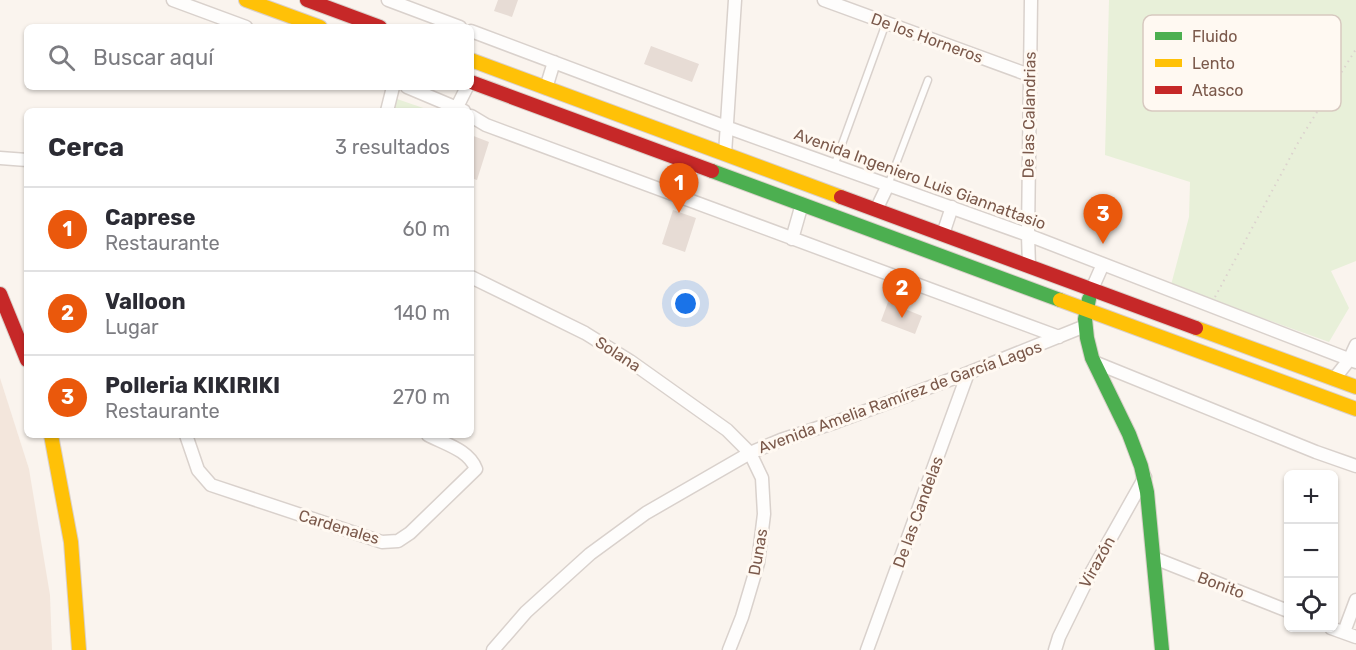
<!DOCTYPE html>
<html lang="es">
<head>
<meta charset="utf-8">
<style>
	body { margin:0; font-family:Rubik,sans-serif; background:#f7f7f7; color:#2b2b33 }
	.controls { position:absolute; right:18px; bottom:18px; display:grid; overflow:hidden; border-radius:9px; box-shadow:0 2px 4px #0004 }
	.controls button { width:54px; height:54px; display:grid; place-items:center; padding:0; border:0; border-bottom:2px solid #e1e1e2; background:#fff; color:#2b2b33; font:30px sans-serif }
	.you { position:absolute; left:686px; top:304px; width:21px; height:21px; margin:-15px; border:4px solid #fff; border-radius:50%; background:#1a73e8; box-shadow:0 0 0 9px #1a73e833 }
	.badge { display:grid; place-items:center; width:39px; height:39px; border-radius:50%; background:#ea580c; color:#fff; font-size:20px; font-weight:700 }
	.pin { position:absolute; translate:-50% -50px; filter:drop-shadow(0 2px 3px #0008) }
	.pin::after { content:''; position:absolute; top:32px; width:21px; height:18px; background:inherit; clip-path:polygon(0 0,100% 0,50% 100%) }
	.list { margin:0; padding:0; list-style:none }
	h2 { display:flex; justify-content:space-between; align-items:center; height:78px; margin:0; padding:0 24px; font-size:26px }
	h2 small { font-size:20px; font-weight:400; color:#7c7c81 }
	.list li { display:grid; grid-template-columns:39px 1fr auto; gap:18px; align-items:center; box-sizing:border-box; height:84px; padding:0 24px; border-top:2px solid #e1e1e2 }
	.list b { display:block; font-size:22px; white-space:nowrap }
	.list p { margin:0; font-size:20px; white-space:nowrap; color:#7c7c81 }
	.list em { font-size:20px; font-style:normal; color:#7c7c81 }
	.icon { flex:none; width:33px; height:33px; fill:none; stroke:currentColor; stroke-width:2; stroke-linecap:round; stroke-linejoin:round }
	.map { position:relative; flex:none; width:1356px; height:650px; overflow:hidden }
	.search { position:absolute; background:#fff; box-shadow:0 2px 4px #0004; left:24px; top:24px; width:450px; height:66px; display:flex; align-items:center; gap:15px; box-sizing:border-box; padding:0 21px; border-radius:9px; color:#7c7c81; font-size:22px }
	.panel { position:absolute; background:#fff; box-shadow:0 2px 4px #0004; left:24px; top:108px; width:450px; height:330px; border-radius:9px }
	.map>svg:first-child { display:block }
	.residential { fill:#f3e6dc }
	.green { fill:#e8f0d9 }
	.building { fill:#e7dcd5 }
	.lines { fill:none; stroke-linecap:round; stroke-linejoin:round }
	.lane-casing { stroke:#d9d1cc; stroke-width:9 }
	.street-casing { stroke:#d9d1cc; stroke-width:15 }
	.fast-casing { stroke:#dad0ca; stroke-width:16 }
	.slow-casing { stroke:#dad0ca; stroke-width:16 }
	.jam-casing { stroke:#dad0ca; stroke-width:16 }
	.path { stroke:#dcd2ce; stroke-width:2; stroke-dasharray:1.5 4.5; stroke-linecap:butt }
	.lane { stroke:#fefdfc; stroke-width:6 }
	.street { stroke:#fefdfc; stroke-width:12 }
	.fast { stroke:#4caf50; stroke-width:14 }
	.slow { stroke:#ffc107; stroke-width:14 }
	.jam { stroke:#c62828; stroke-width:14 }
	.labels { text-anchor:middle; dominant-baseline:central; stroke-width:6; stroke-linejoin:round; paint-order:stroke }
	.street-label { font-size:16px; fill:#7b594b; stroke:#fff9f2 }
	.key { fill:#fff9f2; stroke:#d7c9c0; stroke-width:1.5 }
	.key-label { font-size:16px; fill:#7b594b }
</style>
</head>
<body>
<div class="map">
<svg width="1356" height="650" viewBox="0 0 1356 650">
	<rect width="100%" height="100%" fill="#faf4ee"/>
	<path class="residential" d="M0 378 29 469 50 595 52 650H0Z"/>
	<path class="green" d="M1109 0H1356V261L1331 271 1349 308 1329 342 1171 285 1189 217 1190 182 1105 155Z
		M397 99 432 111H394Z"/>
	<path class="building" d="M498 0H518L512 17 494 11Z
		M651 46 699 64 692 82 644 64Z
		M471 135 489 142 477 180 471 178Z
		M673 210 696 218 685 252 662 244Z
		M888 302 922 316 915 334 881 321Z"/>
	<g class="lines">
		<g class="lane-casing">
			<path id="lane" d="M834 166 886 23
				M888 185 928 80"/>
		</g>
		<g class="street-casing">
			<path id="street" d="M173 0 246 27
				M388 0 460 27
				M824 0 1029 75
				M471 31 729 128 1028 235 1356 362
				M407 87 464 111
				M546 88 554 62
				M387 111 393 87
				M455 111 467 87
				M471 116 486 125 1059 337
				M725 154 735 0
				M0 158 27 160
				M682 198 694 164
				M876 210 888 185
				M943 234 952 207
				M792 239 802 204
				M1029 266 1028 235 1031 0
				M471 277 585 333 630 361 727 430 750 453 762 478 764 514 758 563 742 617 729 650
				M1092 289 1103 264
				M1094 362 1316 452 1356 466
				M1334 379 1349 360 1356 345
				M186 435 198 470 211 485 382 542 398 541 410 533 476 469C469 450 445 444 428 435
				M1154 558 1288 611
				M1331 628 1356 637
				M1344 632 1356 600
				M493 650 526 612 590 554 646 513 750 453 781 440 836 422 968 373 1085 326
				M867 650 968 373
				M1055 650 1059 637 1086 582 1145 477"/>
		</g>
		<g class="fast-casing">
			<path id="fast" d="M712 171 1060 300
				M1089 299 1085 319 1087 338 1092 358 1129 434 1141 466 1147 492 1162 650"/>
		</g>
		<g class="slow-casing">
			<path id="slow" d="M246 0 320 27
				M471 60 841 197
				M1060 300 1356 409
				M1196 328 1356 387
				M51 435 71 542 79 650"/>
		</g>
		<g class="jam-casing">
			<path id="jam" d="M307 0 380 27
				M471 82 712 171
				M841 197 1196 328
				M0 294 27 360"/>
		</g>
		<path class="path" d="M1215 297 1299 141 1356 49"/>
		<use href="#lane" class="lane"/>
		<use href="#street" class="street"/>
		<use href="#fast" class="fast"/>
		<use href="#slow" class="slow"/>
		<use href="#jam" class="jam"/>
	</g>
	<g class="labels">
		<g class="street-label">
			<text transform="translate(927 38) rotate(20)">De los Horneros</text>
			<text transform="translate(1029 115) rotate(-89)">De las Calandrias</text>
			<text transform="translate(920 179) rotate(20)">Avenida Ingeniero Luis Giannattasio</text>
			<text transform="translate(618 354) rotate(33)">Solana</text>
			<text transform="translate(900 397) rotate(-20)">Avenida Amelia Ramírez de García Lagos</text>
			<text transform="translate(918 512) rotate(-70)">De las Candelas</text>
			<text transform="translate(339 527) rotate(17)">Cardenales</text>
			<text transform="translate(758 552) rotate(-80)">Dunas</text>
			<text transform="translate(1097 562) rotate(-61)">Virazón</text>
			<text transform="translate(1221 585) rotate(21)">Bonito</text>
		</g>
	</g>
	<rect x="1143" y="15" width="198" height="96" rx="9" class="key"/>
	<rect x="1155" y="32" width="27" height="8" fill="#4caf50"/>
	<rect x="1155" y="59" width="27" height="8" fill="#ffc107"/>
	<rect x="1155" y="86" width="27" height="8" fill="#c62828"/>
	<g class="key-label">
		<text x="1192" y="42">Fluido</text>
		<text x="1192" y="69">Lento</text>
		<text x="1192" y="96">Atasco</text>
	</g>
</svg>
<div class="controls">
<button>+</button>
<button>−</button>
<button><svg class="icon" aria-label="locate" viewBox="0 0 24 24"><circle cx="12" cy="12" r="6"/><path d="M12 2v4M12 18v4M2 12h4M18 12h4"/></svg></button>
</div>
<div class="you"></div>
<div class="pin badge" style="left:679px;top:213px">1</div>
<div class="pin badge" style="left:902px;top:318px">2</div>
<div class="pin badge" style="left:1103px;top:244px">3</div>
<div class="search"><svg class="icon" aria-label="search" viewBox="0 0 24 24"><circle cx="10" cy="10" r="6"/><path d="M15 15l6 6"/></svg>Buscar aquí</div>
<section class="panel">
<h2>Cerca<small>3 resultados</small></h2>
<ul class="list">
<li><span class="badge">1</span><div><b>Caprese</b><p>Restaurante</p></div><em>60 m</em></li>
<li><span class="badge">2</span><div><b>Valloon</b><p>Lugar</p></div><em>140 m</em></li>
<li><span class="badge">3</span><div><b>Polleria KIKIRIKI</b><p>Restaurante</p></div><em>270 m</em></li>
</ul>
</section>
</div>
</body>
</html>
